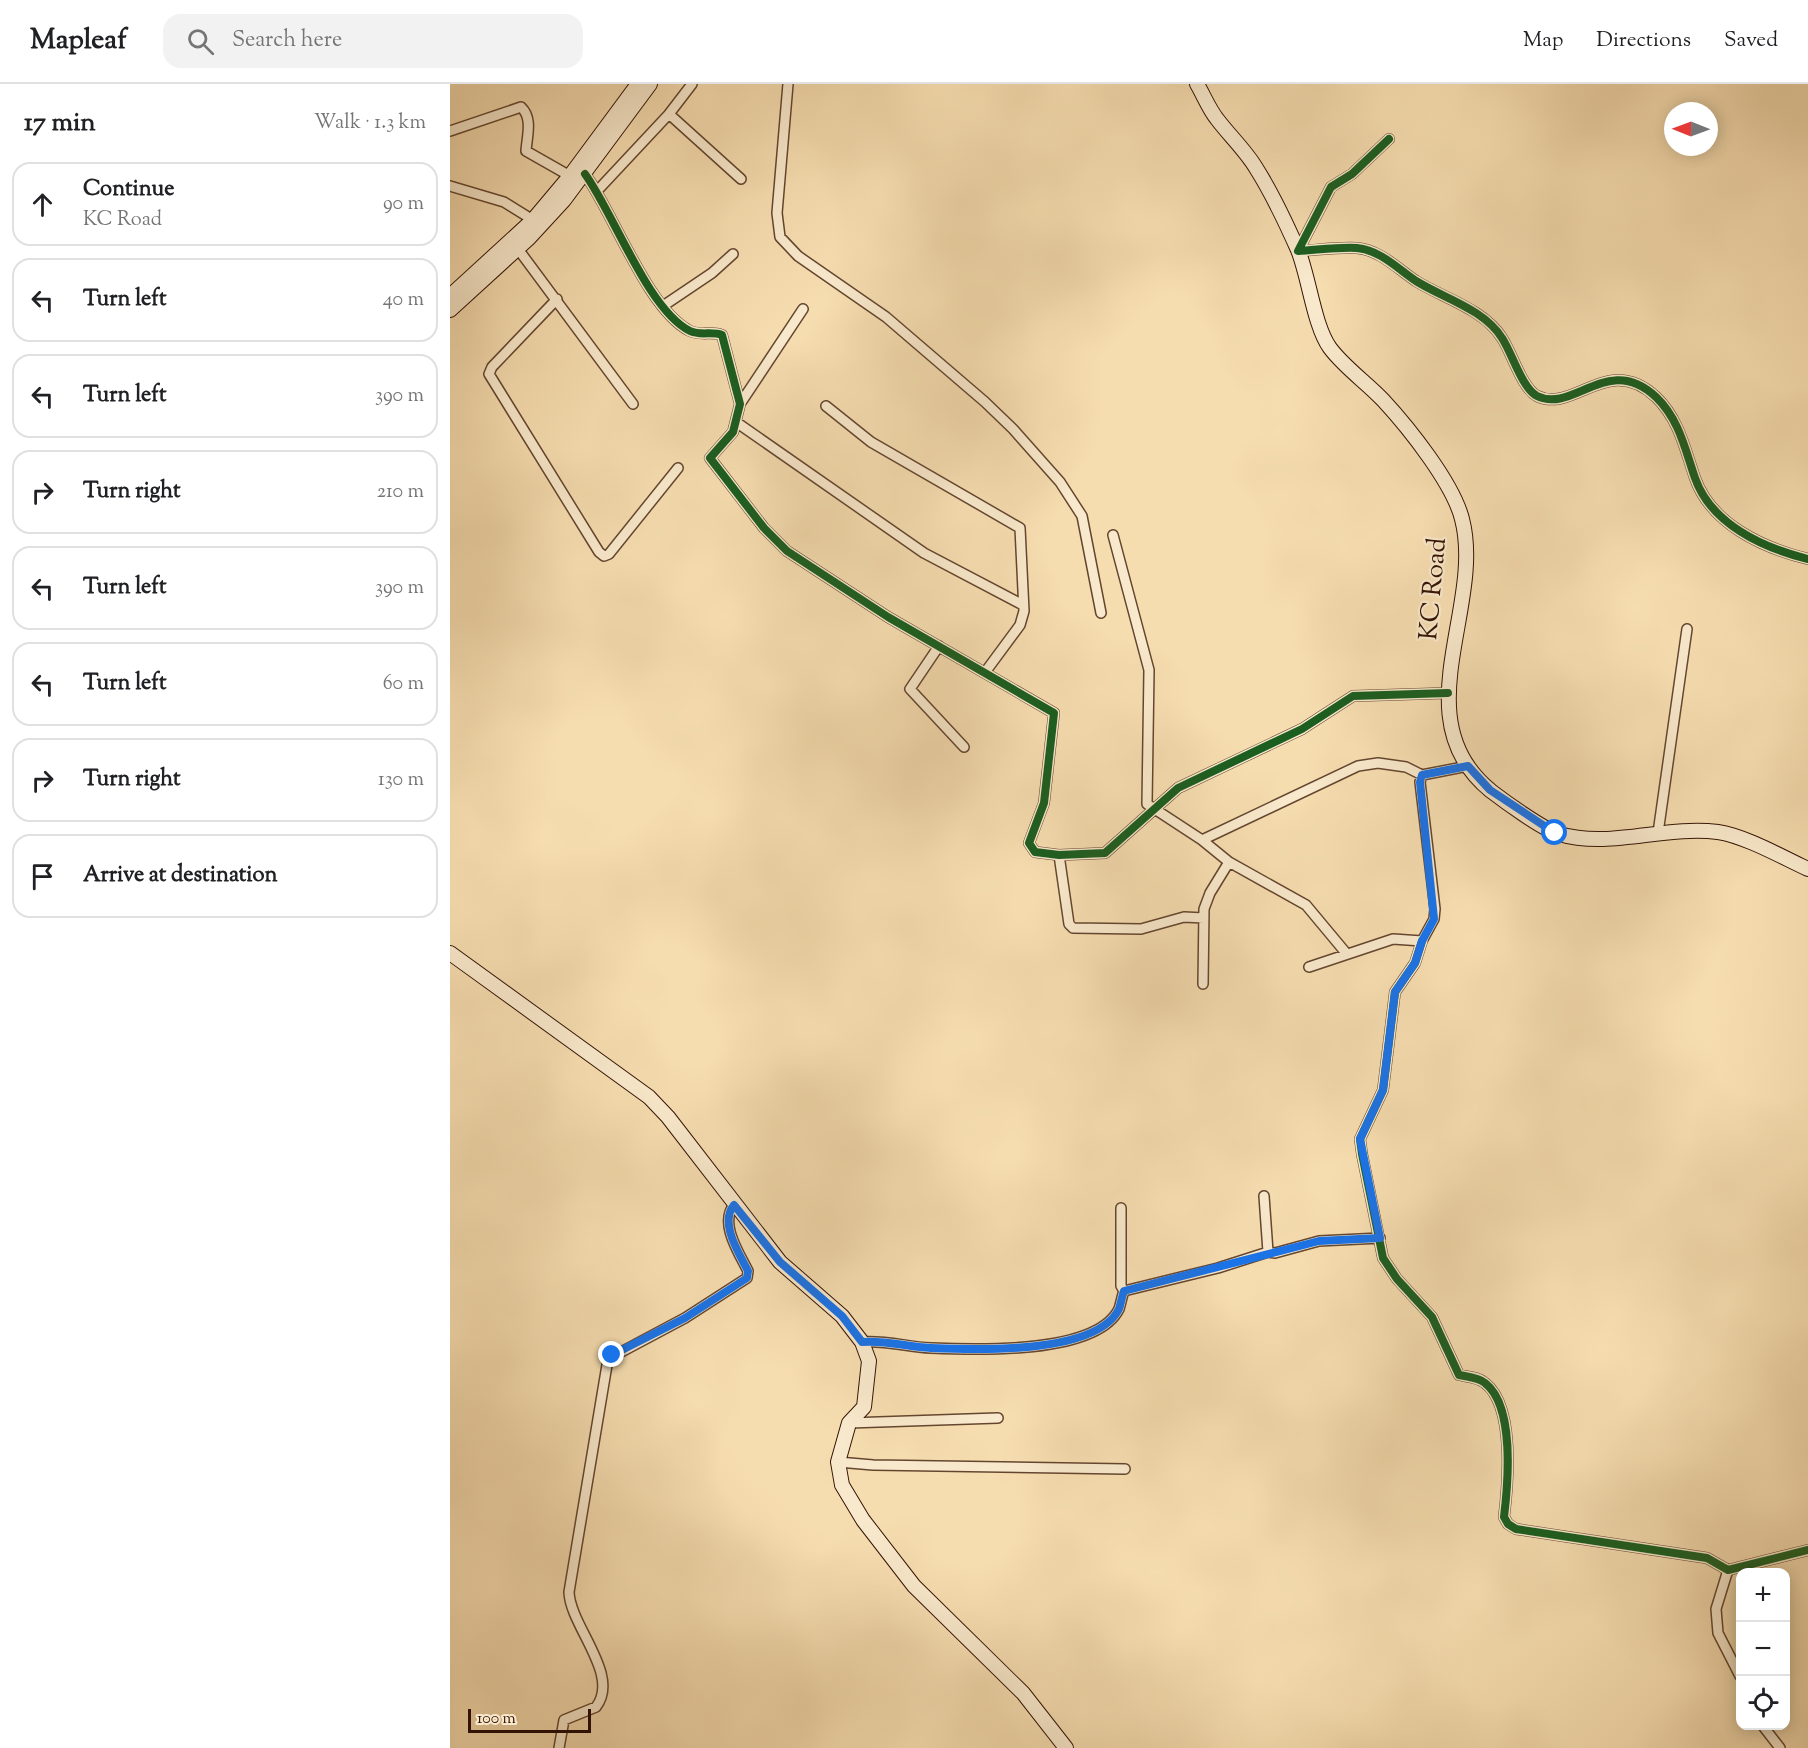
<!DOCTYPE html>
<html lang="en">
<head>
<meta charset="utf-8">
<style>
	body { margin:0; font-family:"Sorts Mill Goudy",serif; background:#f2f2f2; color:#202124 }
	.controls { position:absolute; right:18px; bottom:18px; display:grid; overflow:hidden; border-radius:12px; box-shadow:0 3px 15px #0003 }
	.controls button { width:54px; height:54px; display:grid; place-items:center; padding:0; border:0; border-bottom:2px solid #e0e0e0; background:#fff; color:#202124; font:30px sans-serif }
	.compass { position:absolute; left:1214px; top:18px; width:54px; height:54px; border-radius:50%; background:#fff; box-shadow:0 3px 15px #0003; rotate:271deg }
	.scale { position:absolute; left:18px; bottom:15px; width:123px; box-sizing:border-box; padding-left:6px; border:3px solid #331304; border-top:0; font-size:16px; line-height:21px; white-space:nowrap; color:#331304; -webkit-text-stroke:4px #f9e9cc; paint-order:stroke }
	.stop { position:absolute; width:18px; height:18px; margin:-14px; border:4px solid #1a73e8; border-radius:50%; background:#fff }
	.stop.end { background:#1a73e8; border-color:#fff; box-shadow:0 2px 6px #0008 }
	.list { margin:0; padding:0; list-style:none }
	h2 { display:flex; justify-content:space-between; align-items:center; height:78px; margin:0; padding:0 24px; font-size:26px }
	h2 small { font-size:20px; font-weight:400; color:#757577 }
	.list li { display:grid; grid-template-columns:39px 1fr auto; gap:18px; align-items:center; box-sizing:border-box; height:84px; margin:0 12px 12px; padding:0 12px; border:2px solid #e0e0e0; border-radius:18px }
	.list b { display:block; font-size:22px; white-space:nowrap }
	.list p { margin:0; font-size:20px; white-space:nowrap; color:#757577 }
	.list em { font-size:20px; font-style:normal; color:#757577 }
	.icon { flex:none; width:33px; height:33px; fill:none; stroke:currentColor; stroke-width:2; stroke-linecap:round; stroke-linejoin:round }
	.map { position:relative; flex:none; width:1358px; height:1664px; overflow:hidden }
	header { display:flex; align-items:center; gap:36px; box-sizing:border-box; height:84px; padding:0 30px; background:#fff; border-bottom:2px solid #e0e0e0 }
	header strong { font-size:28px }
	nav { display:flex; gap:33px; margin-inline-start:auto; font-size:21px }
	.search { width:420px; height:54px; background:#f2f2f2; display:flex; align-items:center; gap:15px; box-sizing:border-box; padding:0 21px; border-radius:18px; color:#757577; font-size:22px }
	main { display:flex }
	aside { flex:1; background:#fff }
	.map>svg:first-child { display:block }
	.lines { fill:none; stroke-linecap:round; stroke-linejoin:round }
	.street-casing { stroke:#64462f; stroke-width:12 }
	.secondary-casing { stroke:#331304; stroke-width:16 }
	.street { stroke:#f9e9cc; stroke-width:9 }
	.secondary { stroke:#f9e9cc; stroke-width:14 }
	.cycleway-casing { stroke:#f9e9cc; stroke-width:11 }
	.cycleway { stroke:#1b5e20; stroke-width:8 }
	.route { stroke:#1a73e8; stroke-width:8 }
	.labels { text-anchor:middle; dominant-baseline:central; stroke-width:4.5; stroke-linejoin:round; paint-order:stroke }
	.street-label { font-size:26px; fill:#331304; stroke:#f9e9cc }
</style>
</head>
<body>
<header>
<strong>Mapleaf</strong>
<div class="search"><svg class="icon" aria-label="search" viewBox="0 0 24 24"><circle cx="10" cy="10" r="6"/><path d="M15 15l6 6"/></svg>Search here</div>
<nav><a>Map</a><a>Directions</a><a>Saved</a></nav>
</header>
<main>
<aside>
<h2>17 min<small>Walk · 1.3 km</small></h2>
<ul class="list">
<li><svg class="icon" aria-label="ahead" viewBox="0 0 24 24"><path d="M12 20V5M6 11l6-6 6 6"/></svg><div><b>Continue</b><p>KC Road</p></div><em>90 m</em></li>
<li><svg class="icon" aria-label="left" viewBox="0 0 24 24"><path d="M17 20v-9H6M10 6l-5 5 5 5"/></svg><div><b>Turn left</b></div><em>40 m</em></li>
<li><svg class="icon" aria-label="left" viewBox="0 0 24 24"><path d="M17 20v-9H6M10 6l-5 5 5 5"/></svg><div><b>Turn left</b></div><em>390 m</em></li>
<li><svg class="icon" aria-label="right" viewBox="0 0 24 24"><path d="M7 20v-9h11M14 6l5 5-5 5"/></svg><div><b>Turn right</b></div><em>210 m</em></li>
<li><svg class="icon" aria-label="left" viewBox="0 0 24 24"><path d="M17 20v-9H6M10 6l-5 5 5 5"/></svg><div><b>Turn left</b></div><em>390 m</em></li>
<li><svg class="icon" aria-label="left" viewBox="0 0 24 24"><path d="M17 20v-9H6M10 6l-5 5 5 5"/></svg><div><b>Turn left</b></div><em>60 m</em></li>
<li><svg class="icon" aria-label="right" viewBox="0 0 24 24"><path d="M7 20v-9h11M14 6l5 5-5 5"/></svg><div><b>Turn right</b></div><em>130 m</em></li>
<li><svg class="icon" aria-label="arrive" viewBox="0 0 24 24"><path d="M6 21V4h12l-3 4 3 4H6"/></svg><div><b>Arrive at destination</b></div></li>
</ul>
</aside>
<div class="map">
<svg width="1358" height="1664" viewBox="0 0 1358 1664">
	<rect width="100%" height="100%" fill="#f6ddb0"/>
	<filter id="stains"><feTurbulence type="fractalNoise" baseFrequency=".00333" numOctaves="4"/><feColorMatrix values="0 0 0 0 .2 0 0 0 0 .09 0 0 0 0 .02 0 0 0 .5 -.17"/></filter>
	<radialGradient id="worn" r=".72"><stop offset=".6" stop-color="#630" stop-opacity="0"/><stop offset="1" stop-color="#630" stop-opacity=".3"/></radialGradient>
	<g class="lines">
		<g class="street-casing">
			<path id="street" d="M242 0 219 30 291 95
				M338 0 327 129 330 153 348 172 436 233 535 318 563 345 610 398 632 432 651 529
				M0 47 71 23C83 34 77 52 76 67L120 92
				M939 55 902 90 881 103 848 167C867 166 888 163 907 164 930 166 948 185 966 197 993 214 1034 225 1052 254 1062 269 1072 304 1087 312 1124 330 1158 268 1206 313 1229 335 1235 365 1245 394 1261 440 1313 464 1358 475
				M135 90C164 130 198 226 240 247 250 252 262 247 272 251L290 320 283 348 260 374 314 444 337 467 438 533 604 629 594 719 579 759 585 768 609 771 655 769 728 704 852 645 903 612 998 609
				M0 102 54 118 83 136
				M147 107 219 30
				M68 165 183 320
				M107 215 42 283 39 290 149 468 154 472 159 470 228 384
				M213 222 262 189 283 170
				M290 320 353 225
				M376 322 421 358 570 444 574 527 570 541 536 587
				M286 338 474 469 573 521
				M663 451 699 586 697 720 752 756 779 778 856 821 896 869
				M489 562 460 605 514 663
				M1208 749 1237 545
				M752 756 908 682 928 679 956 683 972 691 1018 682
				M609 771 619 840 623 844 691 845 734 833 754 834
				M972 857 965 879 945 908 933 1006 910 1055 912 1070 933 1174 947 1195 982 1233 1009 1291C1018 1293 1028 1293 1035 1299 1065 1322 1058 1400 1054 1433L1058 1440 1066 1445 1257 1474 1278 1486 1358 1466
				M859 883 943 855 972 857 984 835 985 825 970 698 972 691
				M753 900 754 825 760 809 779 778
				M814 1112 818 1168
				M674 1207 768 1184 818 1168 825 1169 869 1157 930 1154
				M412 1258C436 1256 457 1263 481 1264 525 1266 646 1271 669 1225 671 1219 672 1212 674 1207L671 1202V1124
				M399 1339 548 1334
				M388 1378 423 1381 675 1385
				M1278 1486 1266 1525 1268 1549 1290 1592
				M1313 1642 1330 1664
				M109 1664 114 1636 146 1623C171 1591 120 1542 119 1508L158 1275 235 1234 297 1194 298 1187C289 1169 269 1139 284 1121"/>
		</g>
		<g class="secondary-casing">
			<path id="secondary" d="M747 0C754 12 759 25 767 35 779 51 796 67 806 84 822 109 836 139 848 166 859 193 864 242 880 264 895 284 916 298 933 316 958 343 1003 399 1012 435 1035 523 952 635 1041 707 1054 717 1094 746 1109 750 1161 765 1215 741 1268 748 1295 752 1332 773 1358 785
				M0 212 83 136 120 92 188 0
				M0 226 79 154 114 116 200 0
				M0 869 199 1013 218 1033 330 1178 392 1232 412 1258 419 1277 414 1323 399 1339 388 1378 392 1401 413 1436 464 1502 573 1609 616 1664"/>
		</g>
		<use href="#street" class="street"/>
		<use href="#secondary" class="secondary"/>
		<g class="cycleway-casing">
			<path id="cycleway" d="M939 55 902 90 881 103 848 167C867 166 888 163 907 164 930 166 948 185 966 197 993 214 1034 225 1052 254 1062 269 1072 304 1087 312 1124 330 1158 268 1206 313 1229 335 1235 365 1245 394 1261 440 1313 464 1358 475
				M135 90C164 130 198 226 240 247 250 252 262 247 272 251L290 320 283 348 260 374 314 444 337 467 438 533 604 629 594 719 579 759 585 768 609 771 655 769 728 704 852 645 903 612 998 609
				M972 857 965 879 945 908 933 1006 910 1055 912 1070 933 1174 947 1195 982 1233 1009 1291C1018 1293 1028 1293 1035 1299 1065 1322 1058 1400 1054 1433L1058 1440 1066 1445 1257 1474 1278 1486 1358 1466"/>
		</g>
		<use href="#cycleway" class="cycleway"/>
	</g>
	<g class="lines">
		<path class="route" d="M162 1271 235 1234 297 1194 298 1187C289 1169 269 1139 284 1121L330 1178 392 1232 412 1258C436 1256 457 1263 481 1264 525 1266 646 1271 669 1225 671 1219 672 1212 674 1207L869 1157 930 1154 910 1055 933 1006 945 908 965 879 972 857 984 835 970 698 972 691 1018 682 1040 706 1105 749"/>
	</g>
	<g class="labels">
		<g class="street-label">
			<text transform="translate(984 505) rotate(-85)">KC Road</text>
		</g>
	</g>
	<rect width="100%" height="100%" filter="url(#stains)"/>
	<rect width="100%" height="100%" fill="url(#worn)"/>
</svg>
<div class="controls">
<button>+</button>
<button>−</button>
<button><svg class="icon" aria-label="locate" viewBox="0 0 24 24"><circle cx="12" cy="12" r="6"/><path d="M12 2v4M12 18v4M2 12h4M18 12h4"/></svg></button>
</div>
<svg class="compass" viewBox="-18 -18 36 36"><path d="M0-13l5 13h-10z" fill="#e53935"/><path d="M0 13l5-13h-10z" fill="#757577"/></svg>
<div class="scale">100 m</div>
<div class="stop" style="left:1105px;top:749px"></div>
<div class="stop end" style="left:162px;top:1271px"></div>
</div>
</main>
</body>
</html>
